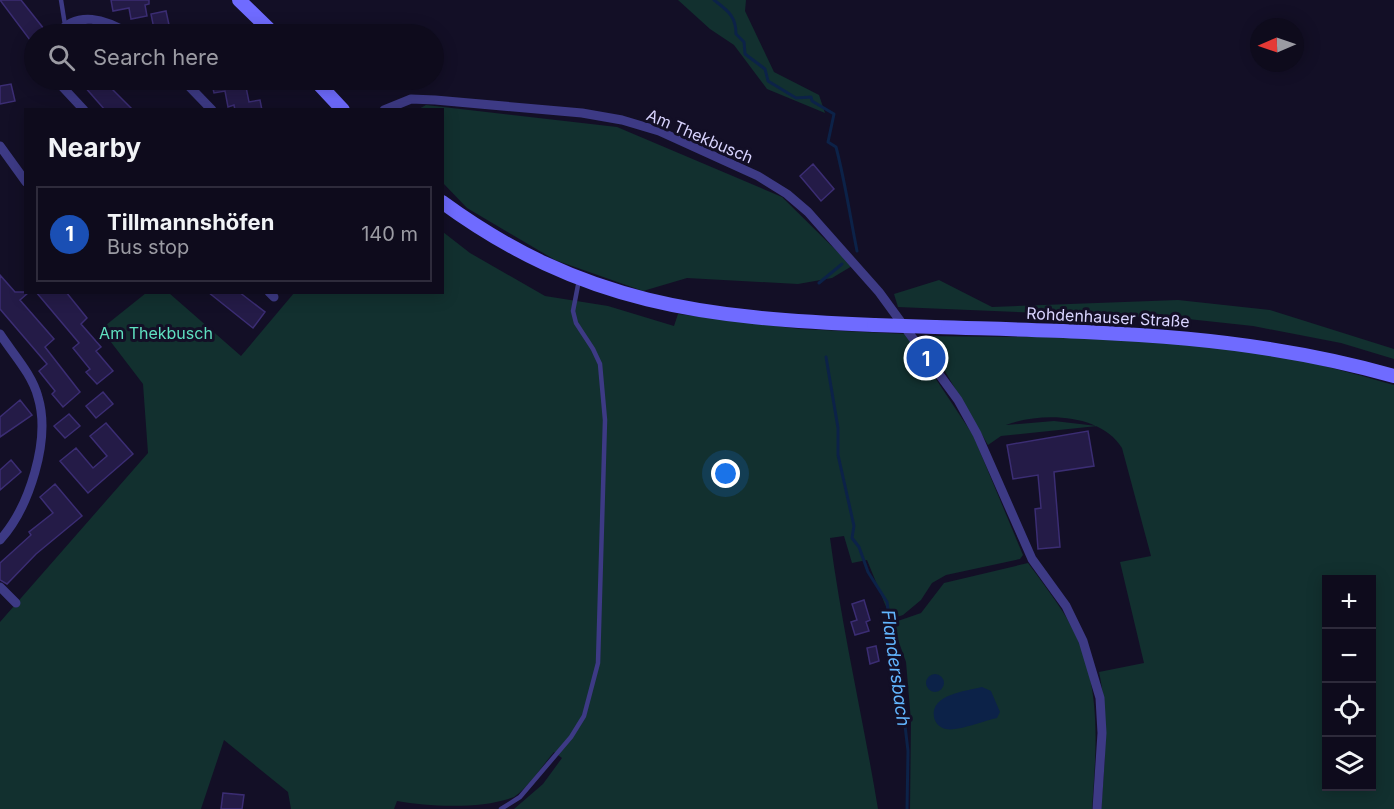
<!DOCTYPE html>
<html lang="en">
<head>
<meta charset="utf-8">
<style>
	body { margin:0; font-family:Inter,sans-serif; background:#171425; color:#f1f3f6 }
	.controls { position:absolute; right:18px; bottom:18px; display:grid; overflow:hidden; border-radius:0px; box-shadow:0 3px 15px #0003 }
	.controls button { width:54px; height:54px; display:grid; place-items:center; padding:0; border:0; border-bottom:2px solid #2e2b3b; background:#0e0b1c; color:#f1f3f6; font:30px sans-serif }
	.compass { position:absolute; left:1250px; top:18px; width:54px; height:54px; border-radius:50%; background:#0e0b1c; box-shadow:0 3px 15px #0003; rotate:268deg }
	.you { position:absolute; left:726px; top:474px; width:21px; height:21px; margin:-15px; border:4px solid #fff; border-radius:50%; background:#1a73e8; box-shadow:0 0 0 9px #1a73e833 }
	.badge { display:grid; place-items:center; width:39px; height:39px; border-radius:50%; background:#00e5ff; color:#fff; font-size:20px; font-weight:700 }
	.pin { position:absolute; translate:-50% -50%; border:3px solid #fff; box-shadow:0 2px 6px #0006 }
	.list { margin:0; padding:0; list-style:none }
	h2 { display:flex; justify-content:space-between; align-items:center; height:78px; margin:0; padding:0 24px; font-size:26px }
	h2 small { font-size:20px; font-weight:400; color:#9b9ba3 }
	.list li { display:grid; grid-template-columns:39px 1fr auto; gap:18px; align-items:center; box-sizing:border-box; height:96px; margin:0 12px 12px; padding:0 12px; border:2px solid #2e2b3b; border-radius:0px }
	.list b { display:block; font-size:22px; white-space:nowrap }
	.list p { margin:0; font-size:20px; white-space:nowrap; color:#9b9ba3 }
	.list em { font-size:20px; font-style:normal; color:#9b9ba3 }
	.icon { flex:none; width:33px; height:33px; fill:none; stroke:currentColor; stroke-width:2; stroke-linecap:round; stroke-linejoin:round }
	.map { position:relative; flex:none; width:1394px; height:809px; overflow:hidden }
	.search { position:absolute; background:#0e0b1c; box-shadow:0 3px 15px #0003; left:24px; top:24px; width:420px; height:66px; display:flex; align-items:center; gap:15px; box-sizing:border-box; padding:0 21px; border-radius:33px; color:#9b9ba3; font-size:22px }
	.panel { position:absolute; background:#0e0b1c; box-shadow:0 3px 15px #0003; left:24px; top:108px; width:420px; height:186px; border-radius:0px }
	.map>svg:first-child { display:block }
	.green { fill:#12302f; fill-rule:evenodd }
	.water { fill:#0c2248 }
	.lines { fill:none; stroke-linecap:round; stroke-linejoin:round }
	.stream { stroke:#0c2248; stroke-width:3 }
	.building { fill:#241b47; stroke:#3b2d73; stroke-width:1.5 }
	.service { stroke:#3d3a85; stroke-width:4.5 }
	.minor { stroke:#3d3a85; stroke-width:9 }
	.secondary { stroke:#6f6bff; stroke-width:14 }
	.secondary-bridge { stroke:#6f6bff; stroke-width:14 }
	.labels { text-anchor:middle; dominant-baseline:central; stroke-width:6; stroke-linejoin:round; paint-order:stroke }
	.street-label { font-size:16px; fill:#d9d4ff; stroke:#130f26 }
	.park-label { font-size:16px; fill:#5fe0c0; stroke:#130f26 }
	.water-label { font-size:18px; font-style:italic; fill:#62b6ff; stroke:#130f26 }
</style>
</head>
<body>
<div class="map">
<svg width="1394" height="809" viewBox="0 0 1394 809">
	<rect width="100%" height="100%" fill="#130f26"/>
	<path class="green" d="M678 0H746L745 11 774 72 819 95 825 113 767 89 734 45 710 29Z
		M426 105 617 127 782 197 852 266 832 278 798 284 687 278 643 291 555 260 467 208 443 183 442 110H417Z
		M443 232 470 253 545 296 608 306 674 326 678 314 800 329 906 334 973 435 1023 555 1020 559 946 575 932 583 921 600 903 615 891 619 867 560 852 563 844 536 830 538C842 629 863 718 878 809H514L543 784 562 758 554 752C542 766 529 787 514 797 483 809 431 807 397 801L394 809H291L288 792 224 740 201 809H0V622L148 453 143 384 101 329 146 293H169L241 356 294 293 442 292Z
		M939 280 992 307 1178 300 1270 310 1394 349V359L1341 343 1253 326 1188 319 898 307 894 294Z
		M920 336C1028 338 1140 334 1248 350 1297 358 1346 371 1394 385V809H1101C1105 763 1109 718 1099 672L1144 663 1120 562 1151 556 1122 448C1100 413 1041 412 1006 425L1054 421 1097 426 1001 436 988 445 939 361ZM1326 580H1372V786H1326Z
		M1028 563C1040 579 1052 595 1063 612 1103 675 1097 738 1092 809H910L911 721 906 662 892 623 921 613 944 583Z"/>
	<path class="water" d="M926 683a9 9 0 1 1 18 0a9 9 0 1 1-18 0Z
		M982 687 991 691 1000 712 997 718C986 720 956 732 946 729 940 728 935 723 934 717 930 694 967 691 982 687Z"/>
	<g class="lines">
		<path class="stream" d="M714 0C728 11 736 16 736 34L744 42 745 54 765 69 768 81 796 98 811 97 812 101 834 114 828 142 836 147C845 181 850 216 857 251
			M819 283 842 264
			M826 357 838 428V455L854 526 852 538 859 547 868 572 887 602 890 625 895 640 908 751 907 809"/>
	</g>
	<path class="building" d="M0 0H21L44 29 30 40Z
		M111 0H149V4L145 5 147 16 131 19 129 8 113 11Z
		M166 11 171 34H155L151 14Z
		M91 80H103L133 110H105L84 86Z
		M211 80H236L237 88 246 87 249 102 260 100 262 110H235L234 105 228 107 225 91 214 93Z
		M11 84 15 101 0 104V86Z
		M813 164 834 189 821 201 800 176Z
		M0 275 15 292H29L20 300 54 339 45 347 80 392 63 407 52 394 55 391 39 371 47 364 0 309Z
		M36 292H66L87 318 81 324 101 347 96 351 113 371 97 384 86 372 90 369 73 348 79 343Z
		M208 292H239L265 312 253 328Z
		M103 392 113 404 96 418 86 406Z
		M20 400 32 415 0 437V417Z
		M69 414 80 426 65 438 54 426Z
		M106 423 133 454 88 493 60 461 76 448 93 468 107 456 90 436Z
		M1088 431 1094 466 1054 472 1060 547 1038 549 1035 509 1041 508 1038 475 1013 479 1007 445Z
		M11 460 21 472 0 490V470Z
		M55 484 82 516 36 554 7 584 0 580V563L31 535 29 532 53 513 40 497Z
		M864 600 870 620 866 622 869 631 855 635 851 622 857 620 852 604Z
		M876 646 879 661 870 664 867 648Z
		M223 793 244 795 242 809H221Z"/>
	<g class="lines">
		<path class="service" d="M61 0 65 25
			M501 809 520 797 571 737 584 716 598 663 605 420 600 364 593 349 576 323 573 311 579 280"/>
		<path class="minor" d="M57 34C78 10 105 19 130 34
			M56 80 84 110
			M183 80 212 110
			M384 110 411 99 435 100 582 113 622 120 659 131 758 176 787 194 808 212 879 292 958 400 977 434 1032 559 1066 606 1083 641 1100 698 1102 733 1097 809
			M0 146 26 182
			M269 292 274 297
			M0 334C13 354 32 374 38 397 51 440 29 508 0 540
			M0 587 16 603"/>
		<path class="secondary" d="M239 0 274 34
			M315 80 343 110
			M442 202C583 305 705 318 874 325
			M935 327C1094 332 1239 332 1394 376"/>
		<path class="secondary-bridge" d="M874 325 935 327"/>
	</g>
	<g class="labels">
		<g class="street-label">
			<text transform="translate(700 136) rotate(23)">Am Thekbusch</text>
			<text transform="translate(1108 317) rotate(3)">Rohdenhauser Straße</text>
		</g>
		<g class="park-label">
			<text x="156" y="333">Am Thekbusch</text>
		</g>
		<g class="water-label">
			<text transform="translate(896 668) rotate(82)">Flandersbach</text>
		</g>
	</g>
</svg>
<div class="controls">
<button>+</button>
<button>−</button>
<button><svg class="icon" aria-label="locate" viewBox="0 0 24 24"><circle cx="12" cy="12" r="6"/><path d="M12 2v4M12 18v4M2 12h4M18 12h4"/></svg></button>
<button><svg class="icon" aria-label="layers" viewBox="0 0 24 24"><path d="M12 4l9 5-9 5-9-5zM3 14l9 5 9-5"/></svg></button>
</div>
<svg class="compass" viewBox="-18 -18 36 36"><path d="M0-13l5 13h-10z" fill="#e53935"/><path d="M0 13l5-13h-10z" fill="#9b9ba3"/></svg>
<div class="you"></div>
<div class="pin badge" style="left:926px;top:358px;background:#1a4fb4">1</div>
<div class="search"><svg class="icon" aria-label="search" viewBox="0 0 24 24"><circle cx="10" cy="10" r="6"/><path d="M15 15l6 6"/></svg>Search here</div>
<section class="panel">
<h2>Nearby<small></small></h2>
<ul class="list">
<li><span class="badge" style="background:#1a4fb4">1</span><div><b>Tillmannshöfen</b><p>Bus stop</p></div><em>140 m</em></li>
</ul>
</section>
</div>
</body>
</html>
